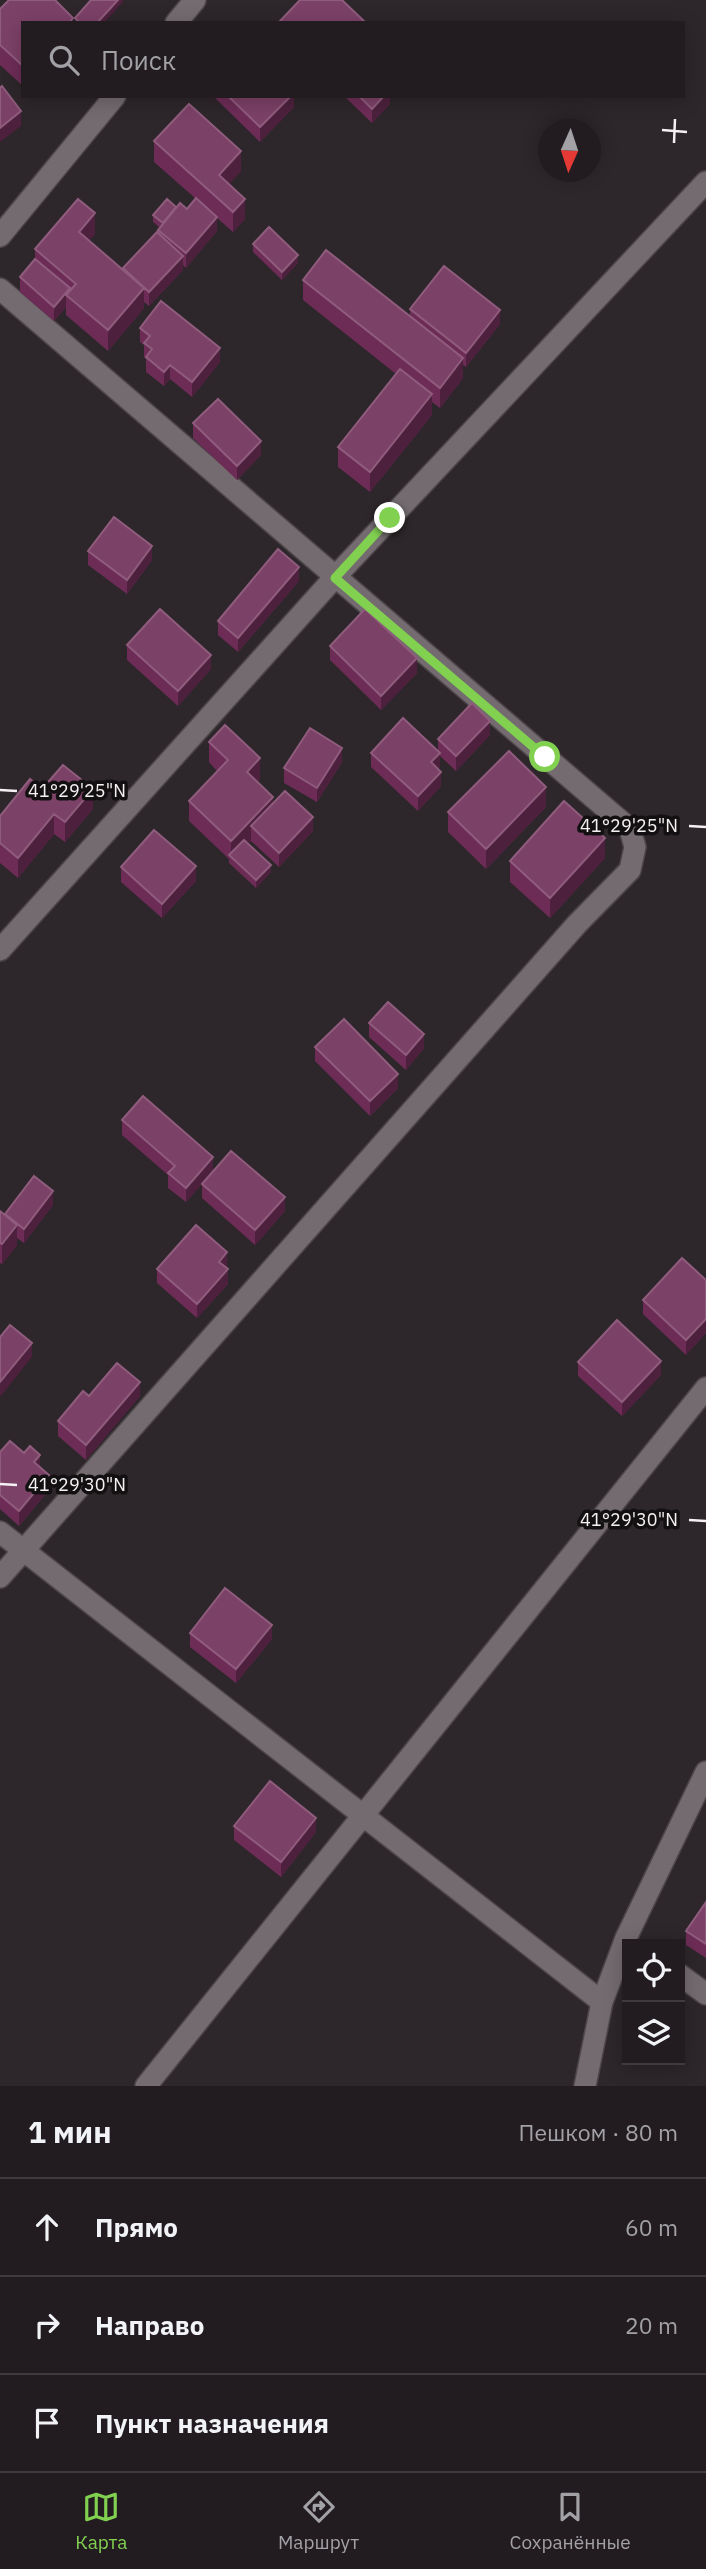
<!DOCTYPE html>
<html lang="ru">
<head>
<meta charset="utf-8">
<style>
	body { margin:0; font-family:"IBM Plex Sans",sans-serif; background:#2e292d; color:#f1f3f6 }
	.controls { position:absolute; right:21px; bottom:21px; display:grid; overflow:hidden; border-radius:0px; box-shadow:0 4px 18px #0003 }
	.controls button { width:63px; height:63px; display:grid; place-items:center; padding:0; border:0; border-bottom:2px solid #3f3a3e; background:#221c20; color:#f1f3f6; font:35px sans-serif }
	.compass { position:absolute; left:538px; top:119px; width:63px; height:63px; border-radius:50%; background:#221c20; box-shadow:0 4px 18px #0003; rotate:183deg }
	.stop { position:absolute; width:21px; height:21px; margin:-16px; border:5px solid #81d050; border-radius:50%; background:#fff }
	.stop.end { background:#81d050; border-color:#fff; box-shadow:0 2px 7px #0008 }
	.list { margin:0; padding:0; list-style:none }
	h2 { display:flex; justify-content:space-between; align-items:center; height:91px; margin:0; padding:0 28px; font-size:30px }
	h2 small { font-size:23px; font-weight:400; color:#a2a1a5 }
	.list li { display:grid; grid-template-columns:46px 1fr auto; gap:21px; align-items:center; box-sizing:border-box; height:98px; padding:0 28px; border-top:2px solid #3f3a3e }
	.list b { display:block; font-size:26px; white-space:nowrap }
	.list em { font-size:23px; font-style:normal; color:#a2a1a5 }
	.icon { flex:none; width:38px; height:38px; fill:none; stroke:currentColor; stroke-width:2; stroke-linecap:round; stroke-linejoin:round }
	.map { position:relative; flex:none; width:706px; height:2086px; overflow:hidden }
	.search { position:absolute; background:#221c20; box-shadow:0 4px 18px #0003; left:21px; right:21px; top:21px; height:77px; display:flex; align-items:center; gap:18px; box-sizing:border-box; padding:0 24px; border-radius:0px; color:#a2a1a5; font-size:26px }
	.sheet { height:385px; background:#221c20 }
	nav { display:flex; justify-content:space-around; align-items:center; box-sizing:border-box; height:98px; border-top:2px solid #3f3a3e; background:#221c20; font-size:19px; color:#a2a1a5 }
	nav a { display:grid; justify-items:center; gap:4px }
	nav .on { color:#81d050 }
	.map>svg:first-child { display:block }
	.lines { fill:none; stroke-linecap:round; stroke-linejoin:round }
	.street-casing { stroke:#4b4548; stroke-width:24 }
	.street { stroke:#736b6f; stroke-width:21 }
	.wall { fill:#6d2c56 }
	.shaded-wall { fill:#4d213d }
	.building { fill:#7c4167; stroke:#8f5c7d; stroke-width:2 }
	.route { stroke:#81d050; stroke-width:9 }
	.ticks { fill:none; stroke:#f5f0f3; stroke-width:2.5 }
	.ticks-label { font-size:18px; text-anchor:middle; fill:#f5f0f3; stroke:#131012; stroke-width:7; stroke-linejoin:round; paint-order:stroke }
</style>
</head>
<body>
<div class="map">
<svg width="706" height="2086" viewBox="0 0 706 2086">
	<rect width="100%" height="100%" fill="#2d262a"/>
	<g class="lines">
		<g class="street-casing">
			<path id="street" d="M176 23 195 0
				M0 236 115 96
				M0 289 630 829 635 847 630 870 577 924 0 1577
				M0 950 335 577 706 182
				M0 1532 602 2002
				M680 1975 706 1994
				M146 2086 706 1388
				M585 2086 602 2002 626 1938 706 1772"/>
		</g>
		<use href="#street" class="street"/>
	</g>
	<path class="wall" d="M0 9 73 23H23V86L0 65Z
		M213 96H294V107L260 142Z
		M344 96H390V104L372 123Z
		M154 141 241 171 229 184 245 219 233 232 217 218V231L186 268 183 265V270L149 306 144 302V308L108 351 66 315V307L54 321 20 292V277L35 259V249L95 234 89 241 123 270V268L158 232V230L159 227 153 222V215L176 207 187 209 195 198 154 162Z
		M253 244 298 263 282 280 253 252Z
		M303 280 410 316V309L500 324 466 367 463 365V378L440 408 432 402V415L370 492 338 467V447L396 374 303 300Z
		M140 328 220 362 192 397 170 379 164 386 146 372V359L144 357V345L140 342Z
		M193 423 261 455 237 480 193 438Z
		M88 551 152 560 127 594 88 565Z
		M299 581 238 652 218 635V621Z
		M127 645 211 669 178 706 127 660Z
		M330 646 417 673 381 710 330 660Z
		M490 735 456 771 440 756V767L438 769 441 786 418 811 371 767V753L438 751V739Z
		M209 742 260 779 257 782 273 803 313 831 279 867 251 841 248 843 271 872 256 888 229 863V859L189 821V801L217 771 209 762Z
		M342 762 317 802 284 783V768Z
		M42 789 93 809 65 842 54 834 18 878 0 863V816Z
		M546 807 486 869 448 832V812Z
		M605 858 550 918 510 882V861Z
		M121 867 196 881 162 918 121 882Z
		M369 1023 424 1048 406 1070 369 1037Z
		M315 1047 398 1088 370 1116 315 1061Z
		M122 1120 213 1171 186 1202 168 1188V1175L122 1135Z
		M202 1184 285 1211 255 1245 202 1198Z
		M53 1205 24 1243 17 1238V1245L2 1264 0 1263V1211L5 1215Z
		M227 1267 226 1268 228 1284 197 1318 157 1283V1269Z
		M706 1280V1333L686 1355 643 1314V1300Z
		M578 1362 661 1375 622 1416 578 1376Z
		M89 1396H140L86 1460 58 1436V1421Z
		M0 1452 40 1467 49 1490 19 1526 0 1509Z
		M190 1633 272 1639 236 1683 190 1647Z
		M234 1826 316 1832 281 1877 234 1840Z
		M706 1902V1958L686 1945V1931Z"/>
	<path class="shaded-wall" d="M118 0H123V2L104 23H97Z
		M291 96H294V107L260 142V127Z
		M384 96H390V104L372 123V109Z
		M21 111V126L0 142V128Z
		M241 151V171L219 196V175Z
		M245 199V219L233 232V212Z
		M95 213V234L79 252V232Z
		M217 217V231L186 268V253Z
		M298 255V263L282 280V272Z
		M183 256V270L149 306V292Z
		M70 288V298L66 295V307L54 321V307Z
		M144 288V308L108 351V330Z
		M500 310V324L466 367V353Z
		M220 348V362L192 397V382Z
		M463 358V378L440 408V388Z
		M170 365V379L164 386V372Z
		M432 394V415L370 492V472Z
		M261 441V455L237 480V466Z
		M152 546V560L127 594V580Z
		M299 567V581L238 652V638Z
		M211 655V669L178 706V691Z
		M417 658V673L381 710V696Z
		M490 721V735L456 771V756Z
		M342 748V762L317 802V788Z
		M440 753V767L431 776V762Z
		M260 758V779L247 792V772Z
		M441 772V786L418 811V796Z
		M546 787V807L486 869V849Z
		M93 789V809L65 842V822Z
		M273 797V817L251 826V841L233 859 231 857V841Z
		M54 814V834L18 878V858Z
		M313 817V831L279 867V853Z
		M605 838V858L550 918V898Z
		M271 865V872L256 888V880Z
		M196 866V881L162 918V904Z
		M424 1034V1048L406 1070V1055Z
		M398 1074V1088L370 1116V1101Z
		M213 1157V1171L186 1202V1188Z
		M53 1191V1205L24 1243V1229Z
		M285 1197V1211L255 1245V1230Z
		M17 1225V1245L2 1264V1244Z
		M227 1252V1267L219 1276V1262Z
		M228 1269V1284L197 1318V1304Z
		M706 1319V1333L686 1355V1340Z
		M32 1343V1357L0 1397V1382Z
		M661 1361V1375L622 1416V1402Z
		M140 1382V1396L86 1460V1445Z
		M40 1455V1469L34 1462Z
		M49 1475V1490L19 1526V1511Z
		M272 1625V1639L236 1683V1669Z
		M316 1818V1832L281 1877V1862Z"/>
	<path class="building" d="M9 0H55L73 18 69 23H23V66L0 45V9Z
		M91 0H118L97 23H80L75 18Z
		M300 0H342L366 23 279 22Z
		M2 86 21 111 0 128V88Z
		M228 96H291L260 127Z
		M359 96H384L372 109Z
		M189 104 241 151 219 175 245 199 233 212 154 141Z
		M196 198 217 217 186 253 158 230 180 203 187 209Z
		M78 199 95 213 79 232 144 288 108 330 66 295 76 284 35 249Z
		M167 199 176 207 163 223 153 215Z
		M269 227 298 255 282 272 253 244Z
		M157 232 183 256 149 292 123 268Z
		M326 250 463 358 440 388 303 280Z
		M35 259 70 288 54 307 20 277Z
		M444 266 500 310 466 353 410 309Z
		M161 301 220 348 192 382 170 365 164 372 146 357 152 349 144 343 150 336 140 328Z
		M400 369 432 394 370 472 338 447Z
		M218 399 261 441 237 466 193 423Z
		M114 517 152 546 127 580 88 551Z
		M278 549 299 567 238 638 218 621Z
		M160 609 211 655 178 691 127 645Z
		M365 609 417 658 381 696 330 646Z
		M472 703 490 721 456 756 438 739Z
		M403 718 440 753 431 762 441 772 418 796 371 753Z
		M225 725 260 758 247 772 273 797 231 841 189 801 228 760 209 742Z
		M310 728 342 748 317 788 284 768Z
		M509 751 546 787 486 849 448 812Z
		M63 765 93 789 65 822 54 814 18 858 0 843V816L30 779 42 789Z
		M285 791 313 817 279 853 251 826Z
		M564 801 605 838 550 898 510 861Z
		M154 830 196 866 162 904 121 867Z
		M244 840 271 865 256 880 229 855Z
		M388 1002 424 1034 406 1055 369 1023Z
		M344 1019 398 1074 370 1101 315 1047Z
		M143 1096 213 1157 186 1188 168 1173 175 1166 122 1120Z
		M231 1151 285 1197 255 1230 202 1184Z
		M34 1176 53 1191 24 1229 5 1214Z
		M0 1211 17 1225 2 1244 0 1243Z
		M196 1225 227 1252 219 1262 228 1269 197 1304 157 1269Z
		M682 1258 706 1280V1319L686 1340 643 1300Z
		M617 1320 661 1361 622 1402 578 1362Z
		M10 1325 32 1343 0 1382V1337Z
		M117 1363 140 1382 86 1445 58 1421 83 1391 89 1396Z
		M10 1441 24 1453 30 1446 40 1455 34 1462 49 1475 19 1511 0 1495V1452Z
		M225 1588 272 1625 236 1669 190 1633Z
		M270 1781 316 1818 281 1862 234 1826Z
		M706 1902V1944L686 1931Z"/>
	<g class="lines">
		<path class="route" d="M390 518 335 578 545 757"/>
	</g>
	<path class="ticks" d="M662 130 687 132M674 143 675 119M0 790 17 791M689 826 706 827M0 1484 17 1485M689 1520 706 1521"/>
	<g class="ticks-label">
		<text x="77" y="797">41°29'25"N</text>
		<text x="629" y="832">41°29'25"N</text>
		<text x="77" y="1491">41°29'30"N</text>
		<text x="629" y="1526">41°29'30"N</text>
	</g>
</svg>
<div class="controls">
<button><svg class="icon" aria-label="locate" viewBox="0 0 24 24"><circle cx="12" cy="12" r="6"/><path d="M12 2v4M12 18v4M2 12h4M18 12h4"/></svg></button>
<button><svg class="icon" aria-label="layers" viewBox="0 0 24 24"><path d="M12 4l9 5-9 5-9-5zM3 14l9 5 9-5"/></svg></button>
</div>
<svg class="compass" viewBox="-18 -18 36 36"><path d="M0-13l5 13h-10z" fill="#e53935"/><path d="M0 13l5-13h-10z" fill="#a2a1a5"/></svg>
<div class="stop" style="left:545px;top:757px"></div>
<div class="stop end" style="left:390px;top:518px"></div>
<div class="search"><svg class="icon" aria-label="search" viewBox="0 0 24 24"><circle cx="10" cy="10" r="6"/><path d="M15 15l6 6"/></svg>Поиск</div>
</div>
<section class="sheet">
<h2>1 мин<small>Пешком · 80 m</small></h2>
<ul class="list">
<li><svg class="icon" aria-label="ahead" viewBox="0 0 24 24"><path d="M12 20V5M6 11l6-6 6 6"/></svg><div><b>Прямо</b></div><em>60 m</em></li>
<li><svg class="icon" aria-label="right" viewBox="0 0 24 24"><path d="M7 20v-9h11M14 6l5 5-5 5"/></svg><div><b>Направо</b></div><em>20 m</em></li>
<li><svg class="icon" aria-label="arrive" viewBox="0 0 24 24"><path d="M6 21V4h12l-3 4 3 4H6"/></svg><div><b>Пункт назначения</b></div></li>
</ul>
</section>
<nav>
<a class="on"><svg class="icon" aria-label="map" viewBox="0 0 24 24"><path d="M3 6l6-2 6 2 6-2v14l-6 2-6-2-6 2zM9 4v14M15 6v14"/></svg>Карта</a>
<a><svg class="icon" aria-label="directions" viewBox="0 0 24 24"><path d="M12 3l9 9-9 9-9-9zM9 14v-3h6M13 9l2 2-2 2"/></svg>Маршрут</a>
<a><svg class="icon" aria-label="saved" viewBox="0 0 24 24"><path d="M7 4h10v16l-5-4-5 4z"/></svg>Сохранённые</a>
</nav>
</body>
</html>
